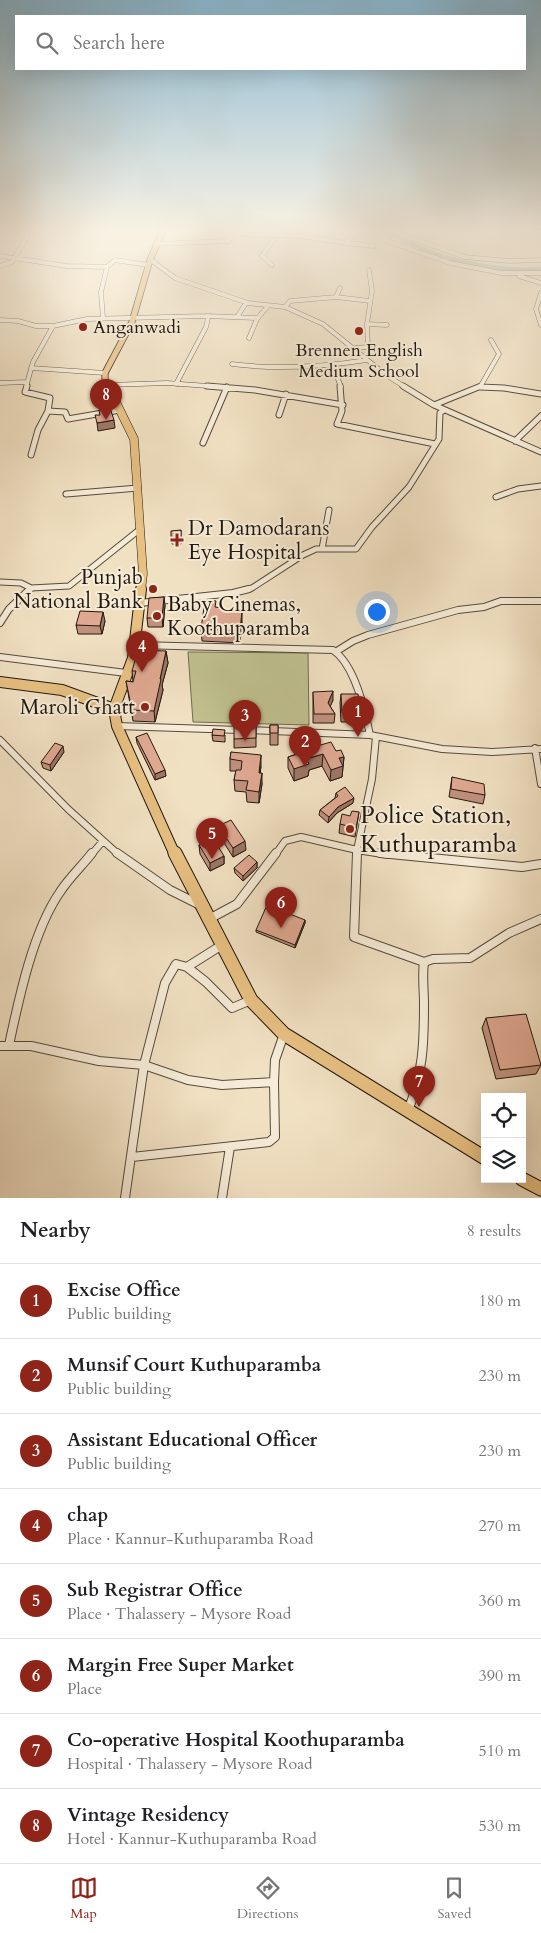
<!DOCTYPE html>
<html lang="en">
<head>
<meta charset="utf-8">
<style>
	body { margin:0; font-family:Cardo,serif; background:#f2f2f2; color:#202124 }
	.controls { position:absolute; right:15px; bottom:15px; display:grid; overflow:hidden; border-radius:0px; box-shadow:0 5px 20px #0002 }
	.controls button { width:45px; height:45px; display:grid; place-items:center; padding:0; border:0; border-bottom:1px solid #e0e0e0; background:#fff; color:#202124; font:25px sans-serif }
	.you { position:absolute; left:376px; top:611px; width:18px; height:18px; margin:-12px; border:4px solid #fff; border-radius:50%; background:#1a73e8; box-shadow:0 0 0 8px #1a73e833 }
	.badge { display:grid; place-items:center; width:32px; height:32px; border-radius:50%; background:#8f2418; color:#fff; font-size:16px; font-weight:700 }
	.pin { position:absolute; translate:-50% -41px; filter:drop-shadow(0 1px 2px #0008) }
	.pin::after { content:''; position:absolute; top:26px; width:18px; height:15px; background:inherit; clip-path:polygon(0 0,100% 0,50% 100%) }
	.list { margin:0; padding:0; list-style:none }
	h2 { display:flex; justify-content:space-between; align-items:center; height:65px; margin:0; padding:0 20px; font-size:21px }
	h2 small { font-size:16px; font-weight:400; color:#757577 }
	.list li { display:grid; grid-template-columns:32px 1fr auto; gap:15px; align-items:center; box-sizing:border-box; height:75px; padding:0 20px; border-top:1px solid #e0e0e0 }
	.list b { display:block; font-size:19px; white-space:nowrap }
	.list p { margin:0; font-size:16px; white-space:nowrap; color:#757577 }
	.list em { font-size:16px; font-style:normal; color:#757577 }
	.icon { flex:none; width:28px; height:28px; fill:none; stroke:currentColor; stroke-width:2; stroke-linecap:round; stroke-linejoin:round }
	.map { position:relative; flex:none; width:541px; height:1198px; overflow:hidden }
	.search { position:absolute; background:#fff; box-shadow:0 5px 20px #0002; left:15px; right:15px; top:15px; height:55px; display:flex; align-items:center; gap:12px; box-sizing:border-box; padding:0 18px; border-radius:0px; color:#757577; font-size:19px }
	.sheet { height:665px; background:#fff }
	nav { display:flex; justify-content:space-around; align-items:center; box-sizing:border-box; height:70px; border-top:1px solid #e0e0e0; background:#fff; font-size:14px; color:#757577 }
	nav a { display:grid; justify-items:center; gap:2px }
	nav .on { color:#8f2418 }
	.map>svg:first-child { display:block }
	.green { fill:#c0c18f; stroke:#706d50 }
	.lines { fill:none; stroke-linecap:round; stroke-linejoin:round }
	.canal { stroke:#9bbeb0; stroke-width:4.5 }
	.street-far3-casing { stroke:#554b3d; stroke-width:5 }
	.street-far2-casing { stroke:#554b3d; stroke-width:7 }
	.street-far1-casing { stroke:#554b3d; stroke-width:8 }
	.street-casing { stroke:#554b3d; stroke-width:10 }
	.primary-far3-casing { stroke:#211910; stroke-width:7 }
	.primary-far2-casing { stroke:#211910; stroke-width:9 }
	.primary-far1-casing { stroke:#211910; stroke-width:12 }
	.primary-casing { stroke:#211910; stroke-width:15 }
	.street-far3 { stroke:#f6ecd8; stroke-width:4 }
	.street-far2 { stroke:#f6ecd8; stroke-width:5 }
	.street-far1 { stroke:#f6ecd8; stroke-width:6 }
	.street { stroke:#f6ecd8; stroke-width:8 }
	.primary-far3 { stroke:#e8c082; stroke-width:5.5 }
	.primary-far2 { stroke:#e8c082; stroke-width:8 }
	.primary-far1 { stroke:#e8c082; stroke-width:10 }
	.primary { stroke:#e8c082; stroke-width:13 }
	.wall { fill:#c1917e; stroke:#211910 }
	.shaded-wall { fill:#9d7666; stroke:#211910 }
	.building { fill:#e0a992; stroke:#211910 }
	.poi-dot { fill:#8f2418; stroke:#f6ecd8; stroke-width:2 }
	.labels { text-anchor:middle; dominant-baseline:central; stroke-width:4; stroke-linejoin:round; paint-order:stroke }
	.far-poi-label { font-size:18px; fill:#211910; stroke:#f6ecd8; text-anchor:start }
	.poi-label { font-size:21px; fill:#211910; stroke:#f6ecd8; text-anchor:start }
	.near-poi-label { font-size:25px; fill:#211910; stroke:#f6ecd8; text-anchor:start }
</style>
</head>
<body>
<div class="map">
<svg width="541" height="1198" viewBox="0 0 541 1198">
	<rect width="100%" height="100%" fill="#f1e1c3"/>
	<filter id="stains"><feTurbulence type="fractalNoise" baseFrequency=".004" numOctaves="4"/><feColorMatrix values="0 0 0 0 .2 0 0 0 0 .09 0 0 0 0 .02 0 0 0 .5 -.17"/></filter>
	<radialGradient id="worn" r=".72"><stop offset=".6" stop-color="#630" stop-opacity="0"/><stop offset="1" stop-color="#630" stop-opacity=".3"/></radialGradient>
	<path class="green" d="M188 652 308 653 309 725 193 722Z"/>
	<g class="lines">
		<path class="canal" d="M388 230C425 258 496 273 541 269"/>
		<g class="street-far3-casing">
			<path id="street-far3" d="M379 230 390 242 450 263 501 273H541
				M396 230 402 235 465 257 509 261 541 260
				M346 243 374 246
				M156 244 228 241 234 234 300 236 346 243 358 231 390 242
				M0 256 67 266 107 267 115 260 148 265
				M151 260 175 278 248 303 285 307 323 324 386 375 405 387
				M272 265 262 256 277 234
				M0 266 12 262 27 237
				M519 276 541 283
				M541 293 536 309 541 325
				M336 297 340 288
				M285 307 290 301 336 297 370 301
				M206 316 258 318
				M237 317 246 303
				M103 318 101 292 107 267
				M0 320 18 321 36 326H53L87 319 206 316 208 318 206 327 176 384
				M367 324 387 325
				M249 338 257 319 268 306
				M353 348 368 347 367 324 372 291 369 270
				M232 364C278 370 322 367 367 360
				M333 366 341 387
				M31 368 105 373
				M0 383 26 382
				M108 385 167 383 222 387
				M26 387 33 362 53 326
				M480 387 499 354 491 340"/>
		</g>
		<g class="street-far2-casing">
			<path id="street-far2" d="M27 386 25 392 50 398 48 411 65 412 68 419 120 410
				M207 386 255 390 343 405
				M340 386 342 411 337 424 435 444
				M403 386 434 405 541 452
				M480 387 504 388 541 394
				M434 405 481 386
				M279 415 286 394
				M515 441 541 416
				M203 443 227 387
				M31 455 38 430 48 411
				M66 494 138 488
				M496 497 518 489 541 486
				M322 549 329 510
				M0 582 21 583 31 588
				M29 590 31 588 69 586 139 530
				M244 590 252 588 303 555 316 549H356L372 527 409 487 439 439 440 413 444 410"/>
		</g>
		<g class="street-far1-casing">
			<path id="street-far1" d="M140 603 233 593 249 589
				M0 623 9 609 30 589
				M136 645 333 650C355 665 365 710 370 735L442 749 492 752 541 749
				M337 651 353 641 368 635 458 610 484 607 501 601H541
				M0 657 126 673
				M117 726 240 730
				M249 730 370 735
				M0 740 68 809 119 855
				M535 748 541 784
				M91 855 102 842
				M275 855 285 841 301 837 357 850 372 779 376 737
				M357 855V850L389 855"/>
		</g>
		<g class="street-casing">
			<path id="street" d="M117 853 170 890 198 904
				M357 853 354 937 424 962
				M380 853 522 867 541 864
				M209 919 237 904 276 853
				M187 967 206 982 232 1008 251 1000
				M9 1045C19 998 33 931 60 892 69 878 82 866 92 853
				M0 1046H31L99 1061 144 1065 188 1080 222 1085 274 1082 275 1060 284 1034
				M408 1111C423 1072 424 1045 424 1004 424 990 422 976 424 962L433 959 470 958 509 933 541 919
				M132 1157 269 1142 275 1137 274 1082
				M125 1198 144 1065 165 983 176 964 187 967 222 945
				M222 1198 230 1147"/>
		</g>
		<g class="primary-far3-casing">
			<path id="primary-far3" d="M108 387 105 380V373L132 322 150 260 163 230"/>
		</g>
		<g class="primary-far2-casing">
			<path id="primary-far2" d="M108 386 134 439 143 574 141 590"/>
		</g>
		<g class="primary-far1-casing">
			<path id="primary-far1" d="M0 682 62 690 114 709 117 726 175 855
				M114 709 133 658 141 589"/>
		</g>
		<g class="primary-casing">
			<path id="primary" d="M175 853 251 1000 284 1034 485 1158
				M522 1179 541 1189"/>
		</g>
		<use href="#street-far3" class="street-far3"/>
		<use href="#street-far2" class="street-far2"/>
		<use href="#street-far1" class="street-far1"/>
		<use href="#street" class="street"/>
		<use href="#primary-far3" class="primary-far3"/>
		<use href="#primary-far2" class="primary-far2"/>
		<use href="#primary-far1" class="primary-far1"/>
		<use href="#primary" class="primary"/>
	</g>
	<path class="wall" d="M181 530V544H172L171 539Z
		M165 605 163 627H148L147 618Z
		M216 608 222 610 242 622 240 643 202 641 201 629Z
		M105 621 102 634H78L76 625Z
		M166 651 168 663 162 685 163 690 155 722 133 721 126 681 133 682 132 671Z
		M313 692 333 700 330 706 335 714 334 723H313Z
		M341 694 362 714V722H341L340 703Z
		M270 725H278V745H270Z
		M256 727V747L234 748V739Z
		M212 735H225V742L213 741Z
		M136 737 166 776 155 780 137 743Z
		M300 745 317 746 344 757 342 777 330 781 322 766 309 770 308 776 294 781 288 768V757L300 753Z
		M64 752 51 771 43 768 41 762Z
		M231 752 261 766 260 773 262 784 259 803 247 802 246 792 235 791 234 780 236 771H230V759Z
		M452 777 485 795 483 804 449 797Z
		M336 793 353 803 337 813 328 823 319 815 320 810 335 798Z
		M359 812 355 837 339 833 340 824Z
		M218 826 246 850 233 857 219 835Z
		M199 845 224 856V864L210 871 200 854Z
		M257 862V868L243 881 235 873 234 868Z
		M305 920V923L295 948 256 932V930Z
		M486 1018 541 1065 536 1074 496 1079 482 1028Z"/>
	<path class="shaded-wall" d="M114 420 115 428 98 431 97 423Z
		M164 597 165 605 163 627 162 618Z
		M242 611V622L240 643V631Z
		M103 612 105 621 102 634 100 626Z
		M166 651 168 663 162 685 163 690 155 722 154 711 160 679Z
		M333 691V700L328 712V703Z
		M63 746 64 752 51 771 50 765Z
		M323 754 322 766 309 770 308 776 294 781V769L306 759Z
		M261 755V766L259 784V773Z
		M344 757 342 777 330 781 331 770 339 758Z
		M165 770 166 776 155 780V774Z
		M262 773V784L259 803V792Z
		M354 798 353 803 337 813 328 823 329 817 338 807Z
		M245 841 246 850 233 857V848Z
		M224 856V864L210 871V863Z
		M257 862V868L243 881V876Z
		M305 920V923L295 948V945Z"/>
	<path class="building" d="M110 408 114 420 97 423 95 415H100L99 410Z
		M181 530V538L171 539V531Z
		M164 597 162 618H147L149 598Z
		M205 600 216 601 215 607 222 608V610L242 611 240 631 201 629Z
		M80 611 103 612 100 626 76 625Z
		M138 650 166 651 160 679H161L154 711 132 710 126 681 133 682 136 671H132Z
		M333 691 328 703 335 714H314L313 692Z
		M341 694H358L362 714 342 713Z
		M270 725H278V733H270Z
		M234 726 256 727V738L234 739Z
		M213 729 225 730 224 736 212 735Z
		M147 733 165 770 155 774 136 737Z
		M315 740 317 746 331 742 336 751 341 750 344 757 339 758 343 766 331 770 323 754 306 759 309 764 294 769 288 757 304 752 300 745Z
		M55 743 63 746 50 765 41 762Z
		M231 752 261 755 259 773H262L259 792 246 790 248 781 234 780 236 770H241L242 761 230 759Z
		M452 777 484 784 485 795 451 789Z
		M345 787 354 798 338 807 329 817 320 810 338 796 336 793Z
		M352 811 359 812 356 828 340 824 342 814 350 816Z
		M231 820 245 841 233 848 218 826Z
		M213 838 224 856 210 863 199 845Z
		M249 855 257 862 243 876 234 868Z
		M267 905 305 920 295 945 256 930Z
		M526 1014 541 1065 500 1070 486 1018Z"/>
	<linearGradient id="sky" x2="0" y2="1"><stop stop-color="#89b8d2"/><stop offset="0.58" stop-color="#f9f2e4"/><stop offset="1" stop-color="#f9f2e4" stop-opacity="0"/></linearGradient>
	<rect width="541" height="398" fill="url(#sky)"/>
	<g class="poi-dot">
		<circle cx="83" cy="327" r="5"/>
		<circle cx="359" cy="331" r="5"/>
		<path d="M174.5 532.5h5v5h5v5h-5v5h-5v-5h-5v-5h5z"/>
		<circle cx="153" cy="589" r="5"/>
		<circle cx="157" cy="616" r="5"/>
		<circle cx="145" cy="707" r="5"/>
		<circle cx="350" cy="829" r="5"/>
	</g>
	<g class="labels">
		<g class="far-poi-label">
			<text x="93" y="327">Anganwadi</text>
			<text x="359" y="350" text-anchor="middle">Brennen English<tspan x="359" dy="21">Medium School</tspan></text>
		</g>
		<g class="poi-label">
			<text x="188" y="528">Dr Damodarans<tspan x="188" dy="24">Eye Hospital</tspan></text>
			<text x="143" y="577" text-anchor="end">Punjab<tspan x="143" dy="24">National Bank</tspan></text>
			<text x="167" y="604">Baby Cinemas,<tspan x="167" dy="24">Koothuparamba</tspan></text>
			<text x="135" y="707" text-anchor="end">Maroli Ghatt</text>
		</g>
		<g class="near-poi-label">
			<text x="360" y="815">Police Station,<tspan x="360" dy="29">Kuthuparamba</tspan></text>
		</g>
	</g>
	<rect width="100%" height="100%" filter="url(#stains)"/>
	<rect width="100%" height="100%" fill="url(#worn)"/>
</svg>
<div class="controls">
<button><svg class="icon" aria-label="locate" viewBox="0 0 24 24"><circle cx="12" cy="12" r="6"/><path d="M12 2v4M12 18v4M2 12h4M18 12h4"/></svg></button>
<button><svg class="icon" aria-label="layers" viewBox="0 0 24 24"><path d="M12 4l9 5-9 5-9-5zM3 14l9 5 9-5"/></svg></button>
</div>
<div class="you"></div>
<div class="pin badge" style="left:358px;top:737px">1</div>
<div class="pin badge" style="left:305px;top:767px">2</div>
<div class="pin badge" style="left:245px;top:741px">3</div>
<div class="pin badge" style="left:142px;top:672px">4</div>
<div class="pin badge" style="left:212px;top:859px">5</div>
<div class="pin badge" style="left:281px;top:928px">6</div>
<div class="pin badge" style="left:419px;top:1107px">7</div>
<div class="pin badge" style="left:106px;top:420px">8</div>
<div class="search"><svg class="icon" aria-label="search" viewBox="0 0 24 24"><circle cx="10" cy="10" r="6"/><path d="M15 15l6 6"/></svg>Search here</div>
</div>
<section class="sheet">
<h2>Nearby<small>8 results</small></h2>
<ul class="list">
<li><span class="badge">1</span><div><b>Excise Office</b><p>Public building</p></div><em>180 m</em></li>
<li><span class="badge">2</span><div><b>Munsif Court Kuthuparamba</b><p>Public building</p></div><em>230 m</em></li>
<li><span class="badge">3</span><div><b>Assistant Educational Officer</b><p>Public building</p></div><em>230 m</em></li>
<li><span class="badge">4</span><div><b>chap</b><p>Place · Kannur-Kuthuparamba Road</p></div><em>270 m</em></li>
<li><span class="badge">5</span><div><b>Sub Registrar Office</b><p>Place · Thalassery - Mysore Road</p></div><em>360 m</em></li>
<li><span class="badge">6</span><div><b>Margin Free Super Market</b><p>Place</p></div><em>390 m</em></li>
<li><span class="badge">7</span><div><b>Co-operative Hospital Koothuparamba</b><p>Hospital · Thalassery - Mysore Road</p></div><em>510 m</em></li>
<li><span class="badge">8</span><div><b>Vintage Residency</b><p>Hotel · Kannur-Kuthuparamba Road</p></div><em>530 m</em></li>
</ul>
</section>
<nav>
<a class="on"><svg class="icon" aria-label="map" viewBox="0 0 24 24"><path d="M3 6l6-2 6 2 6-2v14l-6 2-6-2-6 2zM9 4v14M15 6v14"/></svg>Map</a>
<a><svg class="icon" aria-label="directions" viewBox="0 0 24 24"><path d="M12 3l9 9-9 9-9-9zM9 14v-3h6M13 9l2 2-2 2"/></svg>Directions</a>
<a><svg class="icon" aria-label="saved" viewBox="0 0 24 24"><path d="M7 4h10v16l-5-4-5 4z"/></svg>Saved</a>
</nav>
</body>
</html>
